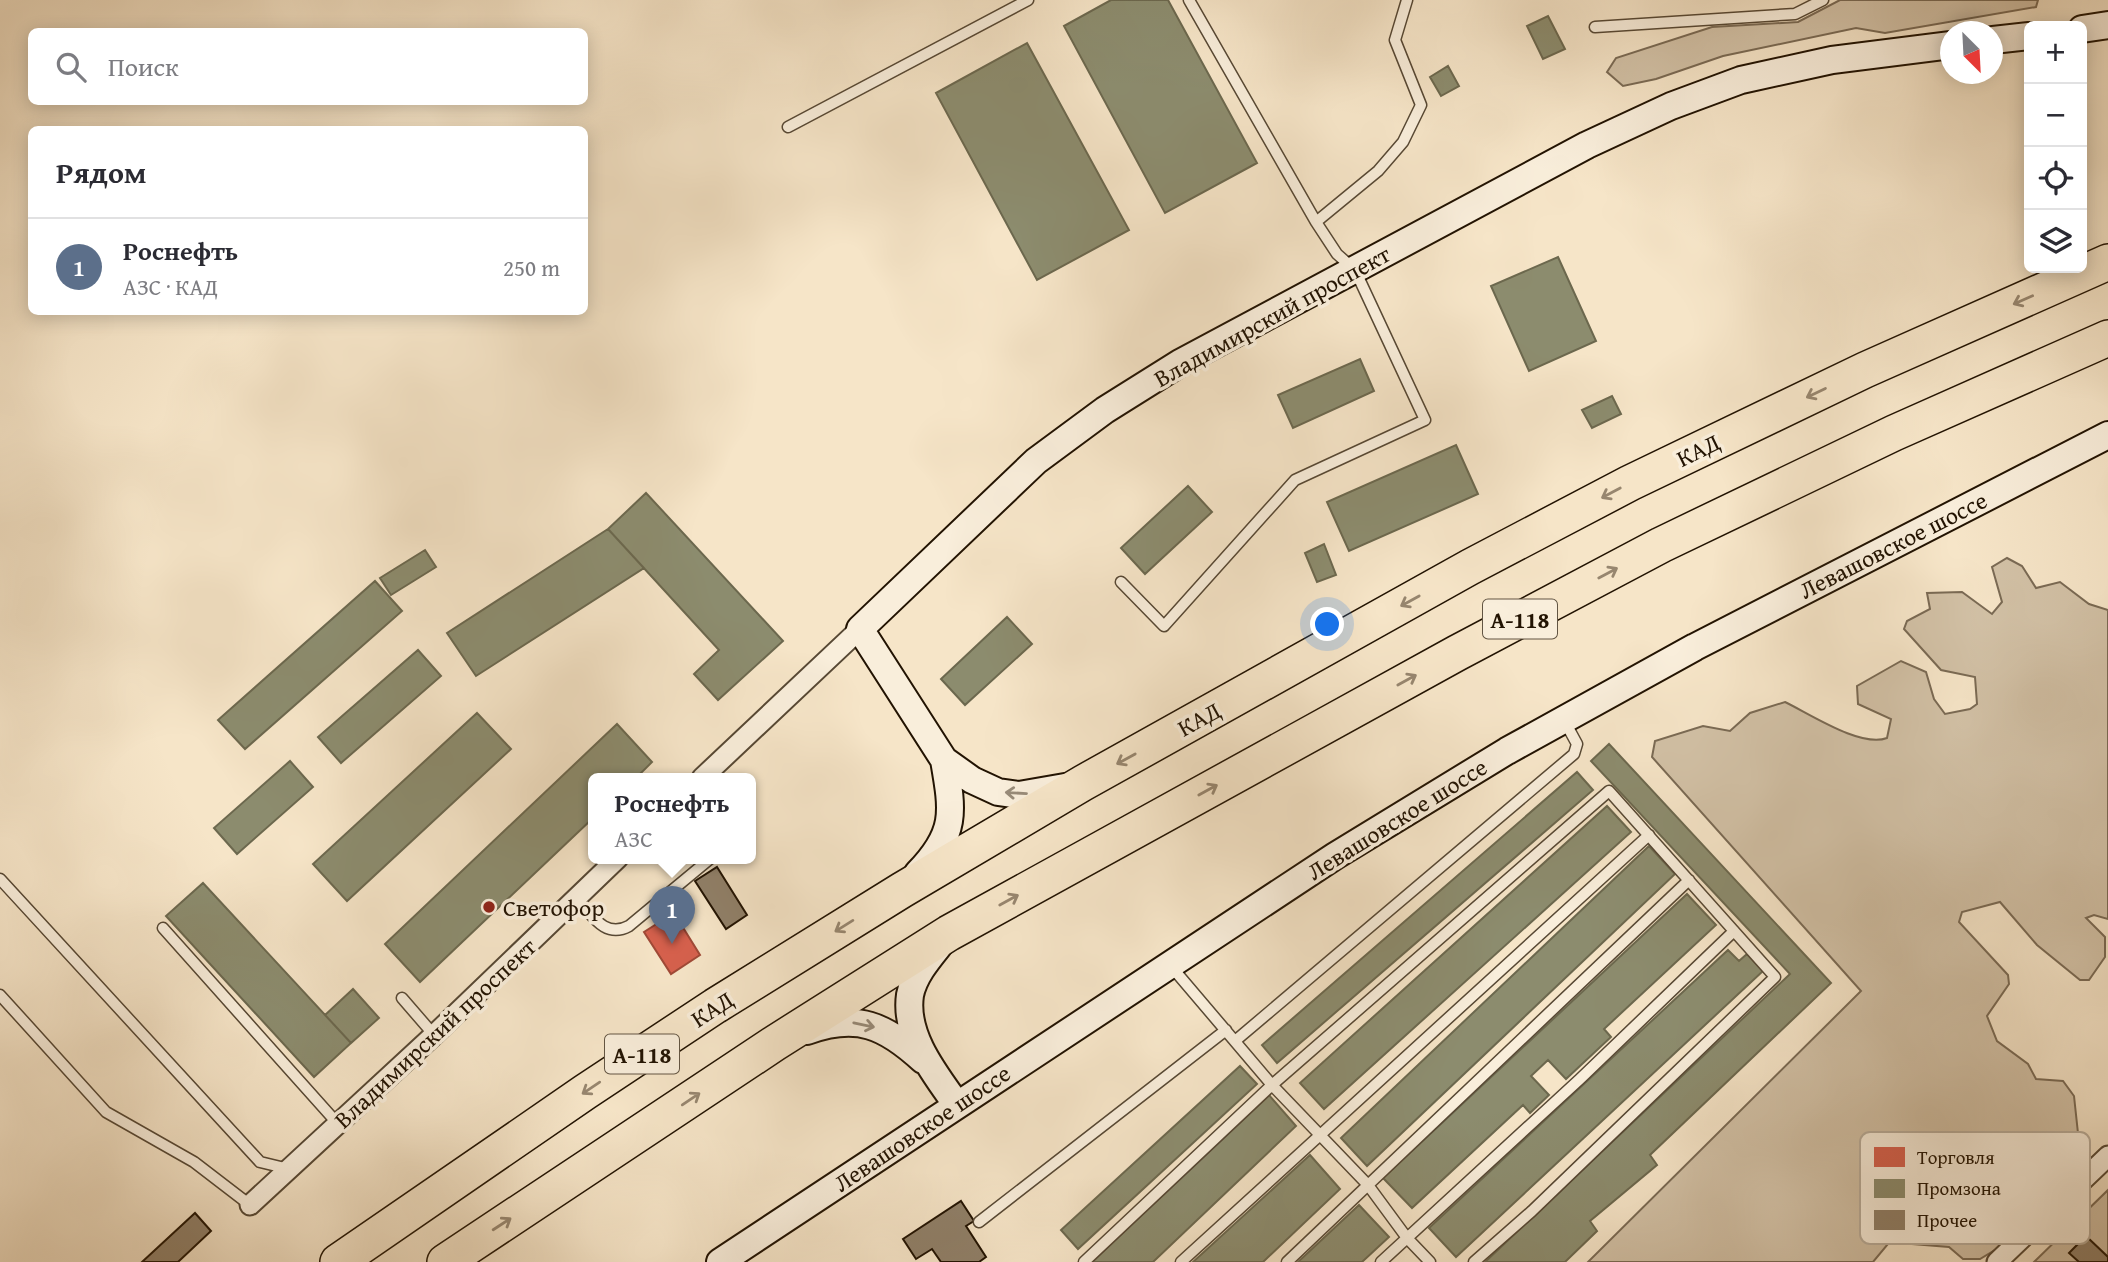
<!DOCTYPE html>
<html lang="ru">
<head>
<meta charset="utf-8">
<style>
	body { margin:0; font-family:"Gentium Book Plus",serif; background:#f7f7f7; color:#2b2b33 }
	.controls { position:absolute; right:21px; top:21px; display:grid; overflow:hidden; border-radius:10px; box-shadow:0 4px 18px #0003 }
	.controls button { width:63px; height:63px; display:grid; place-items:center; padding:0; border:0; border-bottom:2px solid #e1e1e2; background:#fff; color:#2b2b33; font:35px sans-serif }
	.compass { position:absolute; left:1940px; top:21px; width:63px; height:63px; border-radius:50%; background:#fff; box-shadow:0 4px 18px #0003; rotate:156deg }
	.you { position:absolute; left:1328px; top:625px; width:24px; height:24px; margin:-18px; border:5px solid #fff; border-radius:50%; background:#1a73e8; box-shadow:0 0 0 10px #1a73e833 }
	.badge { display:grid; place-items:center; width:46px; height:46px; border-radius:50%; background:#db2777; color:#fff; font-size:23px; font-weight:700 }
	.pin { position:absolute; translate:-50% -58px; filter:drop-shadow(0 2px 4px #0008) }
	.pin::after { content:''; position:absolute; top:37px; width:24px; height:21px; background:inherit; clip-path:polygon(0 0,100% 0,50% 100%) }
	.popup { position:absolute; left:588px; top:773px; width:168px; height:91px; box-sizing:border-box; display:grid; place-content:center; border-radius:10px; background:#fff; filter:drop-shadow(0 2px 5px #0005); font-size:23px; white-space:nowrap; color:#7c7c81 }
	.popup b { font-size:26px; color:#2b2b33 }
	.popup::after { content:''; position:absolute; left:50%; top:100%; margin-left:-14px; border:14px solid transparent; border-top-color:#fff }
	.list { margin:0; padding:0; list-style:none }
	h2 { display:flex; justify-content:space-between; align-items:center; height:91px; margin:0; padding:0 28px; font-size:30px }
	h2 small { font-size:23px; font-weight:400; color:#7c7c81 }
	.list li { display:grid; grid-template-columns:46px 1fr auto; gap:21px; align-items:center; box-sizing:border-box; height:98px; padding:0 28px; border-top:2px solid #e1e1e2 }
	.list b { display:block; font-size:26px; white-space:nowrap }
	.list p { margin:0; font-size:23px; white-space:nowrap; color:#7c7c81 }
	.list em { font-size:23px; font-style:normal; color:#7c7c81 }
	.icon { flex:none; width:38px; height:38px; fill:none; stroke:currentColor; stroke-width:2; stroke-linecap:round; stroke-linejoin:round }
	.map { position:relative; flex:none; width:2108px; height:1262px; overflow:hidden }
	.search { position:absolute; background:#fff; box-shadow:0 4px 18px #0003; left:28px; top:28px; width:560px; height:77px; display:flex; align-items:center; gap:18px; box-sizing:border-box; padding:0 24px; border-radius:10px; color:#7c7c81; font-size:26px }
	.panel { position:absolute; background:#fff; box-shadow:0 4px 18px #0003; left:28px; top:126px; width:560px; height:189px; border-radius:10px }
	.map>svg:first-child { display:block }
	.green { fill:#d2c1a6; stroke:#7a6a54; stroke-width:2 }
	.shops { fill:#d6604d; stroke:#a04936; stroke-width:2 }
	.industry { fill:#8c8c6e; stroke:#6c684e; stroke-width:2 }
	.building { fill:#908069; stroke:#221302; stroke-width:2 }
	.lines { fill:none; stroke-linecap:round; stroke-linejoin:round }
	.service-casing { stroke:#574834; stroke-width:13 }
	.minor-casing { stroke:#574834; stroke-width:23 }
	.secondary-casing { stroke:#221302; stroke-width:30 }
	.motorway-casing { stroke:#221302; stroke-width:38 }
	.service { stroke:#f9eedb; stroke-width:10 }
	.minor { stroke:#f9eedb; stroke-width:19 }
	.secondary { stroke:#f9eedb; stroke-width:26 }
	.motorway { stroke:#f6e5c8; stroke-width:35 }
	.oneway { stroke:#97866f }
	.oneway2 { stroke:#988b79 }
	.poi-dot { fill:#8f2418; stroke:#f9eedb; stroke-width:2.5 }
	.labels { text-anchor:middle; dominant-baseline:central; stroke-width:7; stroke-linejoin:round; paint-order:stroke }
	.shield { fill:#f9eedb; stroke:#625543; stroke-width:2 }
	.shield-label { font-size:23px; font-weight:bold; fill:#221302 }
	.street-label { font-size:24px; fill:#221302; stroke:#f9eedb }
	.poi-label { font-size:24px; fill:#221302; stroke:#f9eedb; text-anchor:start }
	.key { fill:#f9eedb; stroke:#b8ac9a; stroke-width:2 }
	.key-label { font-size:19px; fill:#221302 }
</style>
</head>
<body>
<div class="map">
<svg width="2108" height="1262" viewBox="0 0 2108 1262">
	<rect width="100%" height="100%" fill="#f6e5c8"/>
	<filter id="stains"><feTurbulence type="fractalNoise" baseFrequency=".00286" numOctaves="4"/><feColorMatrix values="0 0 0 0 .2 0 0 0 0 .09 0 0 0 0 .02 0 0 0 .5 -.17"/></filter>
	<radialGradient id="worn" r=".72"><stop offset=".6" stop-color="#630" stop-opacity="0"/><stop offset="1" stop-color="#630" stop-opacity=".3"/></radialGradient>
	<path class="green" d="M1840 0H2038L2036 7 1885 33 1856 28 1723 56 1656 79 1623 86 1607 72 1616 58 1712 27 1798 22Z
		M2007 558 2022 566 2036 588 2060 582 2089 604 2108 610V919L2094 915 2086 918 2105 937V957L2089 980H2080L2037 945 2000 902 1962 912 1959 922 2008 975 2009 984 1987 1016 1997 1041 2028 1064 2036 1079 2063 1081 2074 1096 2080 1152 2067 1175 2017 1220 2008 1242 1980 1259H1963L1949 1247 1912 1244 1897 1233 1873 1262H1588L1861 991 1652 757 1655 741 1703 726 1730 731 1750 713 1785 702C1810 714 1861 748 1887 738L1891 719 1858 704 1857 686 1901 661 1926 672 1934 699 1945 714 1970 709 1977 704 1975 677 1941 670 1904 629 1907 621 1930 609 1927 593 1962 592 1992 614 2002 602 1992 567Z
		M2108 1190V1262H2034Z"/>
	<path class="shops" d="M674 913 700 955 671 974 644 932Z"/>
	<path class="industry" d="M1111 0H1168L1257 163 1165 213 1064 26Z
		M1548 16 1565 49 1543 59 1527 26Z
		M1027 43 1129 230 1037 280 936 93Z
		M1448 66 1459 86 1441 96 1430 77Z
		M1558 257 1596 341 1529 371 1491 286Z
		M1360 359 1374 391 1293 428 1278 395Z
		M1612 396 1621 414 1592 428 1582 410Z
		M1456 445 1478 494 1349 551 1327 502Z
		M1188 486 1212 512 1145 574 1121 548Z
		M646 493 783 641 718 700 694 674 719 650 608 529Z
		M608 529 644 568 476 676 447 633Z
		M1324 544 1336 575 1317 582 1305 553Z
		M425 550 436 567 391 595 380 578Z
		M375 581 402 611 245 749 218 720Z
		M1007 617 1032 644 965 705 941 679Z
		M418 650 441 676 341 763 318 737Z
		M477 713 511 749 347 901 313 864Z
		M617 724 652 762 636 778H593V818L420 982 385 944Z
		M1609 744 1831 983 1650 1155 1657 1165 1590 1221 1597 1231 1565 1262H1485L1790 974 1591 761Z
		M290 761 313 787 237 854 214 828Z
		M1577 772 1593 790 1277 1063 1262 1045Z
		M1607 806 1631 832 1324 1109 1300 1083Z
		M1649 846 1675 874 1367 1166 1341 1138Z
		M203 883 351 1043 314 1077 166 916Z
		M1687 894 1716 925 1604 1029 1611 1037 1566 1079 1548 1060 1531 1076 1549 1095 1530 1113 1523 1105 1412 1208 1383 1178Z
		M1728 950 1739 961 1747 954 1763 971 1456 1257 1429 1228Z
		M353 989 379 1018 351 1043 325 1015Z
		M1240 1066 1257 1084 1078 1249 1061 1230Z
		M1269 1095 1296 1126 1153 1262H1092Z
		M1310 1155 1340 1189 1263 1262H1193Z
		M1359 1205 1389 1237 1362 1262H1298Z"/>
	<path class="building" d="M717 867 747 915 726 929 695 881Z
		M961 1201 974 1221 966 1226 986 1257 979 1262H941L932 1249 916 1259 903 1239Z
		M195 1213 211 1231 178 1262H142Z
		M2086 1236 2108 1257V1262H2079L2069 1253Z"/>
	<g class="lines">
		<g class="service-casing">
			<path id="service" d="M1595 27 1795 14 1823 0
				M788 127 1028 0
				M1316 222 1378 171 1403 142 1421 105 1395 40 1407 0
				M1121 582 1164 626 1295 480 1425 420 1355 270 1337 254 1316 222 1189 0
				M0 879 260 1162 289 1169
				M577 899C592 915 605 939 629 926L711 858
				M163 928 338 1124
				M1170 965 1272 1085 1368 1185 1407 1238 1430 1262
				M0 995 106 1112 194 1162 250 1205
				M402 998 434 1035
				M1235 1041 1574 754 1577 744 1564 720
				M979 1222 1226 1030
				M1084 1262 1272 1085 1609 791 1775 977 1532 1211 1474 1262
				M1181 1262 1649 835
				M1287 1262 1689 880
				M1381 1262 1580 1079 1734 931"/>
		</g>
		<g class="minor-casing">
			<path id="minor" d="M702 778 860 629
				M250 1205 434 1035 618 858
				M1997 1262 2108 1156"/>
		</g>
		<g class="secondary-casing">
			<path id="secondary" d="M2082 29 2108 25
				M1993 40 2029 36
				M1065 787 1019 795 998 792 972 780 944 760 860 629 1036 461 1105 410 1180 363 1587 145 1671 106 1741 80 1832 60 1951 45
				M918 873C957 833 953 812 944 760
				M941 943C929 958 914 975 910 995 904 1036 935 1074 957 1105
				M807 1031C857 1013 885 1025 923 1060
				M720 1262 1335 856 1507 751 1695 647 2108 435"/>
		</g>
		<g class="motorway-casing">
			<path id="motorway" d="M338 1262 585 1092 715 1006 902 890 1083 783 1470 567 1630 483 1865 370 2108 262
				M445 1262 775 1043 949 933 1457 653 1661 545 1894 433 2108 338"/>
		</g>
		<use href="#service" class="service"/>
		<use href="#minor" class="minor"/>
		<use href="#secondary" class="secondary"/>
		<use href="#motorway" class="motorway"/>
	</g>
	<defs><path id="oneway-shaft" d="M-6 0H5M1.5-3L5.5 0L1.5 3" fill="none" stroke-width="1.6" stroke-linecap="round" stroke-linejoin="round" transform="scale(1.75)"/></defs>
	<g class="oneway">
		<use href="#oneway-shaft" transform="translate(2023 300) rotate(156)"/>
		<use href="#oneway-shaft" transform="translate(1816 393) rotate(154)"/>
		<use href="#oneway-shaft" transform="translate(1611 493) rotate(152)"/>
		<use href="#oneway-shaft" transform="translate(1608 573) rotate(-28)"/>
		<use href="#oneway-shaft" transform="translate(1410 601) rotate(151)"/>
		<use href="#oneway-shaft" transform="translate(1407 680) rotate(-29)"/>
		<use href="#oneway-shaft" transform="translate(1126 759) rotate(151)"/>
		<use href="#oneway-shaft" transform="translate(1208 790) rotate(-29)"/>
		<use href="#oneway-shaft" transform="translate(1009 900) rotate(-29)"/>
		<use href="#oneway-shaft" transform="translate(844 926) rotate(148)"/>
		<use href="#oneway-shaft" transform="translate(591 1088) rotate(146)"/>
		<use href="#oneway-shaft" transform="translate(691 1099) rotate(-34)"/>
		<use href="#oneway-shaft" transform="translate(502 1224) rotate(-33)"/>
	</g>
	<g class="oneway2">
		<use href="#oneway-shaft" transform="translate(1016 793) rotate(-177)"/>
		<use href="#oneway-shaft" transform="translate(864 1025) rotate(12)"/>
	</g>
	<circle class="poi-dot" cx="489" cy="907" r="7"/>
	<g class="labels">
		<g class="shield">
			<rect x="1483" y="599.5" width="74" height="39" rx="5"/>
			<rect x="605" y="1034.5" width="74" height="39" rx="5"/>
		</g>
		<g class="shield-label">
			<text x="1520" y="619">А-118</text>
			<text x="642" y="1054">А-118</text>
		</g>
		<g class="street-label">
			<text transform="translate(1272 316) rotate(-29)">Владимирский проспект</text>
			<text transform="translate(1698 450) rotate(-26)">КАД</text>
			<text transform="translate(1893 545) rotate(-27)">Левашовское шоссе</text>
			<text transform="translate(1199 719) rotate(-29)">КАД</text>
			<text transform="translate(1397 819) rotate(-32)">Левашовское шоссе</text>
			<text transform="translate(712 1009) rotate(-33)">КАД</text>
			<text transform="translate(435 1033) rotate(-43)">Владимирский проспект</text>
			<text transform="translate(922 1128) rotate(-34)">Левашовское шоссе</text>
		</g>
		<g class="poi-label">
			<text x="503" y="907">Светофор</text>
		</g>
	</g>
	<rect x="1860" y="1132" width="230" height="112" rx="10" class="key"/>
	<rect x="1874" y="1147" width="31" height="20" fill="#d6604d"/>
	<rect x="1874" y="1179" width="31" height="19" fill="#8c8c6e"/>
	<rect x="1874" y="1210" width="31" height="20" fill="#908069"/>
	<g class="key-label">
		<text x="1917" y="1164">Торговля</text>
		<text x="1917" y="1195">Промзона</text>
		<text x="1917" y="1227">Прочее</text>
	</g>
	<rect width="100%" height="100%" filter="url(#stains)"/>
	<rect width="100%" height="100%" fill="url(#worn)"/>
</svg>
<div class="controls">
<button>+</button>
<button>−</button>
<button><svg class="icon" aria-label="locate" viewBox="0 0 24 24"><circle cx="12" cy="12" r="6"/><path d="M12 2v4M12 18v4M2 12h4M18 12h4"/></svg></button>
<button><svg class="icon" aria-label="layers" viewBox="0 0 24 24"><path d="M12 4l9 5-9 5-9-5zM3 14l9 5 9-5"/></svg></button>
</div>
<svg class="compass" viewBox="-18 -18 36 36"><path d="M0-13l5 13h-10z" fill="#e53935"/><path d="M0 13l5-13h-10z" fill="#7c7c81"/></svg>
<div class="you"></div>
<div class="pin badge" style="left:672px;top:944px;background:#5c6f8a">1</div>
<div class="popup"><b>Роснефть</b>АЗС</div>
<div class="search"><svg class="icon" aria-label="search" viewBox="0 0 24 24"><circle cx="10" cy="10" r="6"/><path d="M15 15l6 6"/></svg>Поиск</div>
<section class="panel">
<h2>Рядом<small></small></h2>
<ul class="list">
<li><span class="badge" style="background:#5c6f8a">1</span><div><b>Роснефть</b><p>АЗС · КАД</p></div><em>250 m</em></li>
</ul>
</section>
</div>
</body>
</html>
